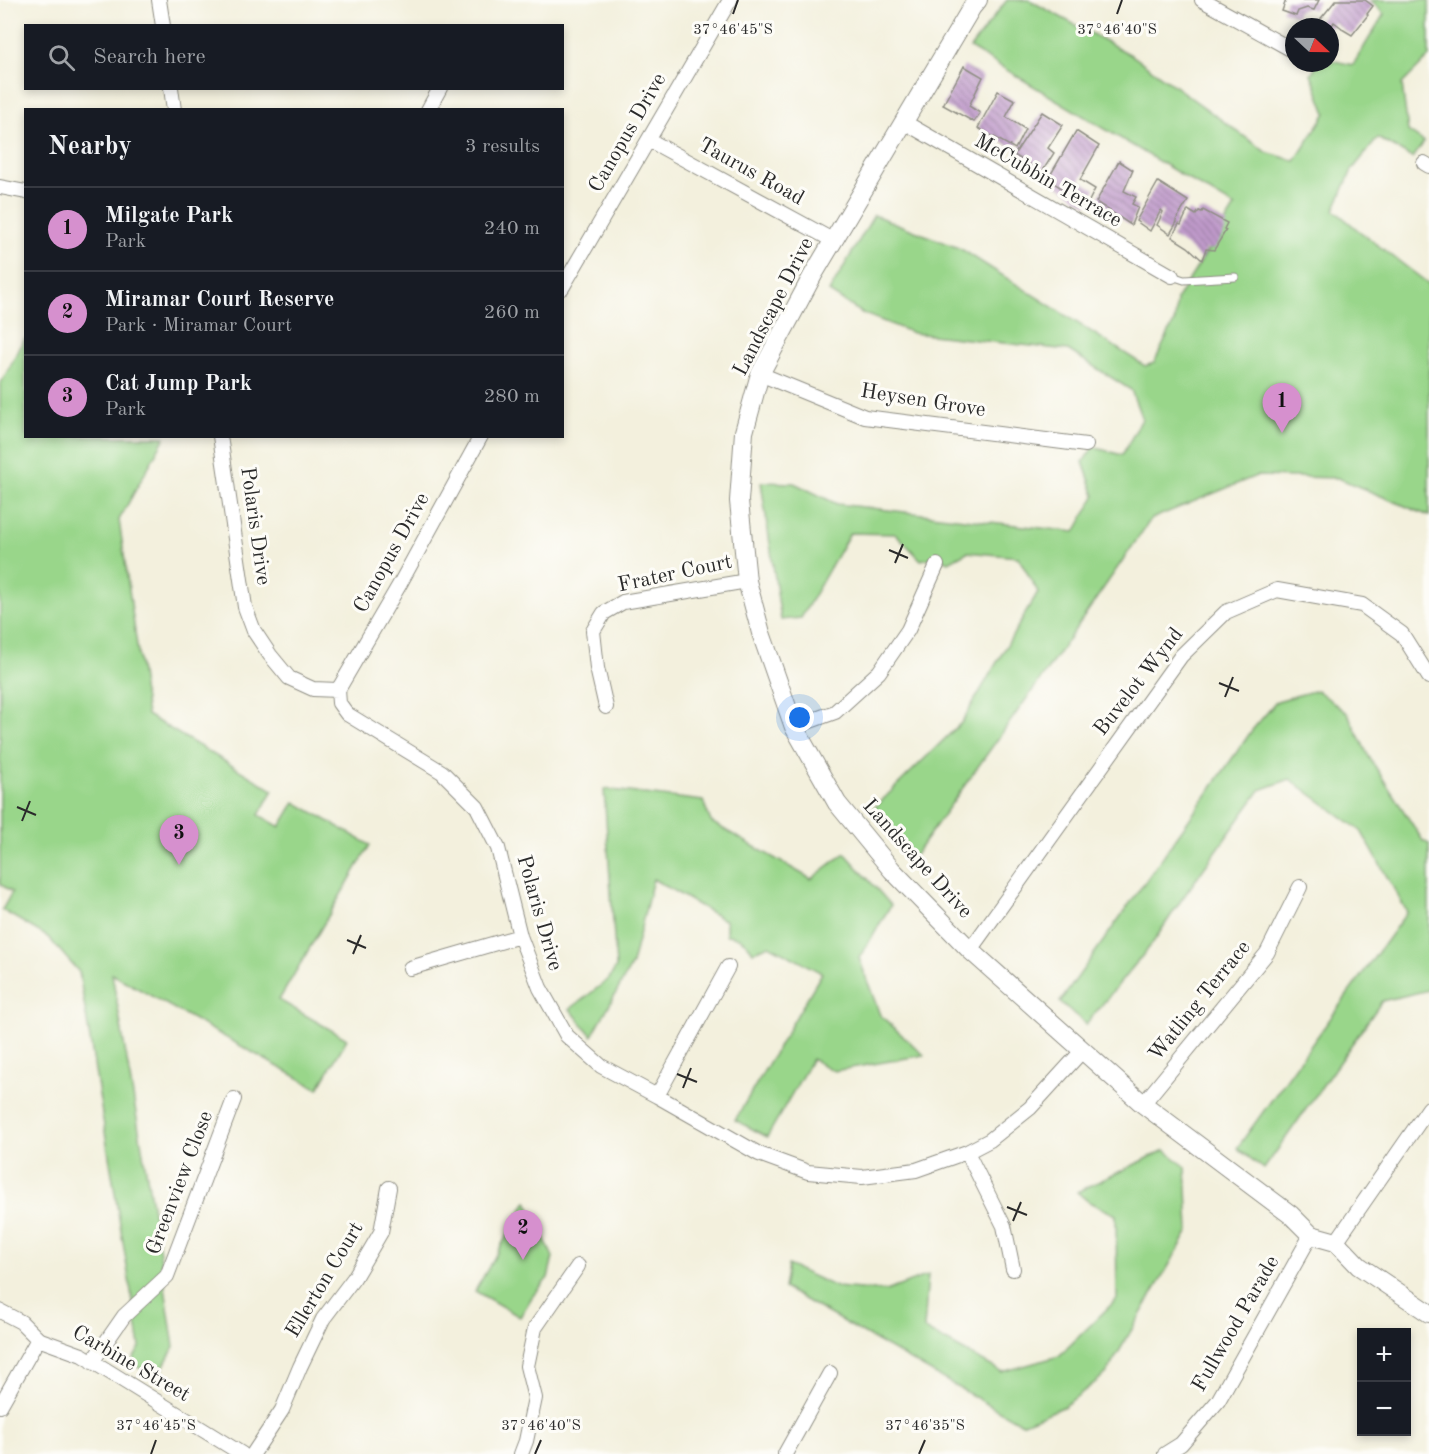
<!DOCTYPE html>
<html lang="en">
<head>
<meta charset="utf-8">
<style>
	body { margin:0; font-family:"Old Standard TT",serif; background:#20242c; color:#f1f3f6 }
	.controls { position:absolute; right:18px; bottom:18px; display:grid; overflow:hidden; border-radius:0px; box-shadow:0 3px 9px #0003 }
	.controls button { width:54px; height:54px; display:grid; place-items:center; padding:0; border:0; border-bottom:2px solid #363941; background:#171b24; color:#f1f3f6; font:30px sans-serif }
	.compass { position:absolute; left:1285px; top:18px; width:54px; height:54px; border-radius:50%; background:#171b24; box-shadow:0 3px 9px #0003; rotate:112deg }
	.you { position:absolute; left:800px; top:718px; width:21px; height:21px; margin:-15px; border:4px solid #fff; border-radius:50%; background:#1a73e8; box-shadow:0 0 0 9px #1a73e833 }
	.badge { display:grid; place-items:center; width:39px; height:39px; border-radius:50%; background:#d690ce; color:#111; font-size:20px; font-weight:700 }
	.pin { position:absolute; translate:-50% -50px; filter:drop-shadow(0 2px 3px #0008) }
	.pin::after { content:''; position:absolute; top:32px; width:21px; height:18px; background:inherit; clip-path:polygon(0 0,100% 0,50% 100%) }
	.list { margin:0; padding:0; list-style:none }
	h2 { display:flex; justify-content:space-between; align-items:center; height:78px; margin:0; padding:0 24px; font-size:26px }
	h2 small { font-size:20px; font-weight:400; color:#9ea1a6 }
	.list li { display:grid; grid-template-columns:39px 1fr auto; gap:18px; align-items:center; box-sizing:border-box; height:84px; padding:0 24px; border-top:2px solid #363941 }
	.list b { display:block; font-size:22px; white-space:nowrap }
	.list p { margin:0; font-size:20px; white-space:nowrap; color:#9ea1a6 }
	.list em { font-size:20px; font-style:normal; color:#9ea1a6 }
	.icon { flex:none; width:33px; height:33px; fill:none; stroke:currentColor; stroke-width:2; stroke-linecap:round; stroke-linejoin:round }
	.map { position:relative; flex:none; width:1429px; height:1454px; overflow:hidden }
	.search { position:absolute; background:#171b24; box-shadow:0 3px 9px #0003; left:24px; top:24px; width:540px; height:66px; display:flex; align-items:center; gap:15px; box-sizing:border-box; padding:0 21px; border-radius:0px; color:#9ea1a6; font-size:22px }
	.panel { position:absolute; background:#171b24; box-shadow:0 3px 9px #0003; left:24px; top:108px; width:540px; height:330px; border-radius:0px }
	.map>svg:first-child { display:block }
	.green { fill:#99d68a; stroke:#62805a; stroke-width:1.5 }
	.building { fill:url(#building-back-hatch) }
	.lines { fill:none; stroke-linecap:round; stroke-linejoin:round }
	.lane-casing { stroke:#8f8e84; stroke-width:9 }
	.street-casing { stroke:#8f8e84; stroke-width:16 }
	.secondary-casing { stroke:#8f8e84; stroke-width:20 }
	.lane { stroke:#fff; stroke-width:7 }
	.street { stroke:#fff; stroke-width:14 }
	.secondary { stroke:#fff; stroke-width:18 }
	.ticks { fill:none; stroke:#2b2b2b; stroke-width:2 }
	.labels { text-anchor:middle; dominant-baseline:central; stroke-width:6; stroke-linejoin:round; paint-order:stroke }
	.street-label { font-size:21px; fill:#2b2b2b; stroke:#fdfcf7 }
	.ticks-label { font-size:15px; text-anchor:middle; fill:#2b2b2b; stroke:#fdfcf7; stroke-width:6; stroke-linejoin:round; paint-order:stroke }
</style>
</head>
<body>
<div class="map">
<svg width="1429" height="1454" viewBox="0 0 1429 1454">
	<defs>
		<pattern id="building-back-hatch" width="6" height="6" patternUnits="userSpaceOnUse" patternTransform="scale(1.5)"><rect width="6" height="6" fill="#bf9aca"/><path d="M-1 5l2 2M0 0l6 6M5-1l2 2" fill="none" stroke="#9b7ea4"/></pattern>
	</defs>
	<rect width="100%" height="100%" fill="#fdfcf7"/>
	<filter id="ink" filterUnits="userSpaceOnUse"><feTurbulence type="fractalNoise" baseFrequency=".0167" numOctaves="2"/><feDisplacementMap in="SourceGraphic" scale="12" xChannelSelector="R" yChannelSelector="G"/><feConvolveMatrix kernelMatrix="1 2 1 2 8 2 1 2 1" color-interpolation-filters="sRGB"/></filter>
	<filter id="wash" filterUnits="userSpaceOnUse"><feTurbulence type="fractalNoise" baseFrequency=".008" numOctaves="4" result="noise"/><feDisplacementMap in="SourceGraphic" scale="24" xChannelSelector="R" yChannelSelector="G"/><feGaussianBlur stdDeviation="1.35" result="paint"/><feColorMatrix in="noise" values="0 0 0 0 0 0 0 0 0 0 0 0 0 0 0 0 0 1.4 0 .05"/><feComposite in="paint" operator="in"/></filter>
	<g filter="url(#wash)">
		<rect width="100%" height="100%" fill="#f3f0dd"/>
		<path class="green" d="M1007 0H1029L1133 56 1266 152 1295 161 1326 113 1311 74 1318 63H1330V60L1353 65 1384 14 1370 0H1429V57L1402 84 1408 131 1424 142 1413 158 1378 138 1352 170 1334 210 1358 230 1429 284V516L1338 478 1256 476 1151 519 1050 666 912 859 871 811 962 722 1038 592 1018 557 967 552 949 562 936 557 921 560 896 534 850 533 801 618 781 620 761 482 794 483 837 504 1075 532 1095 496 1083 462 1093 447 1122 455 1142 419 1131 390 1068 350 913 333 862 313 829 292 874 215 961 249 1145 366 1154 363 1175 320 1177 299 1235 207 970 48Z
			M25 338 26 436 165 437 119 520 147 715 273 790 259 815 280 827 295 802 370 845 279 1000 347 1039 318 1089 112 974 157 1234 174 1347 157 1378 131 1363 140 1347 79 972 48 937 2 910 12 892 0 884V385Z
			M1317 690 1348 714 1369 757 1423 841 1429 844V990L1382 1001 1264 1169 1237 1148 1407 912 1361 831 1290 779 1260 790 1182 899 1152 944 1086 1024 1060 1002 1253 729 1277 701Z
			M604 789 703 801 711 822 811 879 845 853 891 905 859 958 880 1015 924 1055 834 1071 812 1059 767 1137 735 1120 822 973 769 945 753 952C746 941 739 936 726 935V921L653 879 632 964 592 1036 570 1009 609 979 616 967Z
			M1165 1150 1186 1167 1189 1231 1106 1374 1063 1407 1022 1424 784 1288 788 1265 836 1287 886 1291 928 1275 924 1329 1002 1372 1059 1356 1117 1299 1116 1215 1089 1202 1077 1192Z
			M527 1201 553 1257 548 1278 532 1297 520 1317 475 1291Z"/>
		<g id="blocks">
			<path class="building" d="M1286 0H1319L1314 10 1307 8 1298 11 1296 16 1282 11Z
				M1336 0H1365L1373 6 1367 14 1368 15 1352 35 1342 29V28L1334 22 1331 27H1323L1317 23Z
				M964 66 983 77 969 106 980 113 974 122 943 105Z
				M998 91 1015 100 1006 117 1025 129 1015 149 978 128Z
				M1042 112 1063 125 1048 148 1054 153 1042 172 1014 155Z
				M1076 131 1099 146 1080 180 1095 189 1087 205 1048 179Z
				M1119 161 1133 170 1124 191 1136 197 1132 204 1138 207 1131 225 1096 202Z
				M1158 182 1188 201 1176 220 1177 222 1170 234 1157 225 1163 212 1161 210 1150 231 1136 221Z
				M1188 210 1196 215 1199 211 1202 212 1203 210 1227 223 1224 229 1226 230 1214 250 1206 249 1202 260 1188 247 1172 237 1179 224 1181 225Z"/>
		</g>
	</g>
	<g filter="url(#ink)">
		<use href="#blocks" fill-opacity="0" stroke="#8f8e84" stroke-width="1.5"/>
		<g class="lines">
			<g class="lane-casing">
				<path id="lane" d="M1172 276 1184 280 1235 277"/>
			</g>
			<g class="street-casing">
				<path id="street" d="M159 0 163 26
					M1202 0 1294 51
					M171 88 174 110
					M428 110 440 88
					M904 122 1172 276
					M649 140 834 241
					M1424 163 1429 166
					M0 187 26 192
					M562 288 730 0
					M760 374 865 417 1086 445
					M220 436 245 607 254 631 270 655 289 678 313 689 338 690 339 703 347 714 442 772 477 807 498 848 520 936 540 988 567 1036 601 1066 657 1096 759 1154 808 1172 862 1177 916 1170 967 1152 990 1140 1030 1108 1082 1051
					M338 690 401 582 481 436
					M606 707 597 668 593 631 604 613 623 602 747 581
					M794 727 835 712 879 672 908 630 937 565
					M970 950 1181 656 1226 612 1277 590 1362 605 1402 634 1429 677
					M410 968 520 936
					M657 1096 728 967
					M1143 1104 1267 953 1300 887
					M967 1152 1004 1226 1013 1269
					M1336 1242 1429 1108
					M0 1311 21 1322 38 1339 82 1355 242 1454
					M92 1362 124 1316 167 1276 234 1099
					M0 1406 38 1339
					M253 1454 282 1410 300 1367 323 1319 354 1278 381 1232 389 1188
					M521 1454 526 1441 535 1398 527 1366 535 1328 578 1266
					M785 1454 830 1373
					M1165 1454 1181 1444 1218 1401 1311 1235"/>
			</g>
			<g class="secondary-casing">
				<path id="secondary" d="M978 0 972 7 813 275 760 374 744 432 739 501 747 581 761 633 794 727 837 803 892 870 970 950 1143 1104 1291 1215 1311 1235 1336 1242 1359 1266 1429 1313"/>
			</g>
			<use href="#lane" class="lane"/>
			<use href="#street" class="street"/>
			<use href="#secondary" class="secondary"/>
		</g>
	</g>
	<path class="ticks" d="M733 14 738 0M1117 14 1122 0M889 550 908 558M895 563 903 544M1219 683 1239 691M1225 697 1233 677M17 807 36 815M22 821 30 801M347 940 366 948M353 954 361 935M677 1074 697 1082M683 1088 691 1068M1007 1207 1027 1215M1013 1221 1021 1202M151 1454 156 1440M535 1454 541 1440M919 1454 925 1440"/>
	<g class="labels">
		<g class="street-label">
			<text transform="translate(628 133) rotate(-60)">Canopus Drive</text>
			<text transform="translate(751 172) rotate(29)">Taurus Road</text>
			<text transform="translate(1048 181) rotate(30)">McCubbin Terrace</text>
			<text transform="translate(774 307) rotate(-63)">Landscape Drive</text>
			<text transform="translate(923 401) rotate(9)">Heysen Grove</text>
			<text transform="translate(255 526) rotate(82)">Polaris Drive</text>
			<text transform="translate(392 553) rotate(-61)">Canopus Drive</text>
			<text transform="translate(675 574) rotate(-12)">Frater Court</text>
			<text transform="translate(1139 682) rotate(-52)">Buvelot Wynd</text>
			<text transform="translate(917 859) rotate(48)">Landscape Drive</text>
			<text transform="translate(539 913) rotate(74)">Polaris Drive</text>
			<text transform="translate(1200 1001) rotate(-51)">Watling Terrace</text>
			<text transform="translate(180 1183) rotate(-69)">Greenview Close</text>
			<text transform="translate(325 1280) rotate(-59)">Ellerton Court</text>
			<text transform="translate(1236 1324) rotate(-60)">Fullwood Parade</text>
			<text transform="translate(131 1364) rotate(30)">Carbine Street</text>
		</g>
	</g>
	<g class="ticks-label">
		<text x="733" y="34">37°46'45"S</text>
		<text x="1117" y="34">37°46'40"S</text>
		<text x="156" y="1430">37°46'45"S</text>
		<text x="541" y="1430">37°46'40"S</text>
		<text x="925" y="1430">37°46'35"S</text>
	</g>
</svg>
<div class="controls">
<button>+</button>
<button>−</button>
</div>
<svg class="compass" viewBox="-18 -18 36 36"><path d="M0-13l5 13h-10z" fill="#e53935"/><path d="M0 13l5-13h-10z" fill="#9ea1a6"/></svg>
<div class="you"></div>
<div class="pin badge" style="left:1282px;top:433px">1</div>
<div class="pin badge" style="left:523px;top:1260px">2</div>
<div class="pin badge" style="left:179px;top:865px">3</div>
<div class="search"><svg class="icon" aria-label="search" viewBox="0 0 24 24"><circle cx="10" cy="10" r="6"/><path d="M15 15l6 6"/></svg>Search here</div>
<section class="panel">
<h2>Nearby<small>3 results</small></h2>
<ul class="list">
<li><span class="badge">1</span><div><b>Milgate Park</b><p>Park</p></div><em>240 m</em></li>
<li><span class="badge">2</span><div><b>Miramar Court Reserve</b><p>Park · Miramar Court</p></div><em>260 m</em></li>
<li><span class="badge">3</span><div><b>Cat Jump Park</b><p>Park</p></div><em>280 m</em></li>
</ul>
</section>
</div>
</body>
</html>
